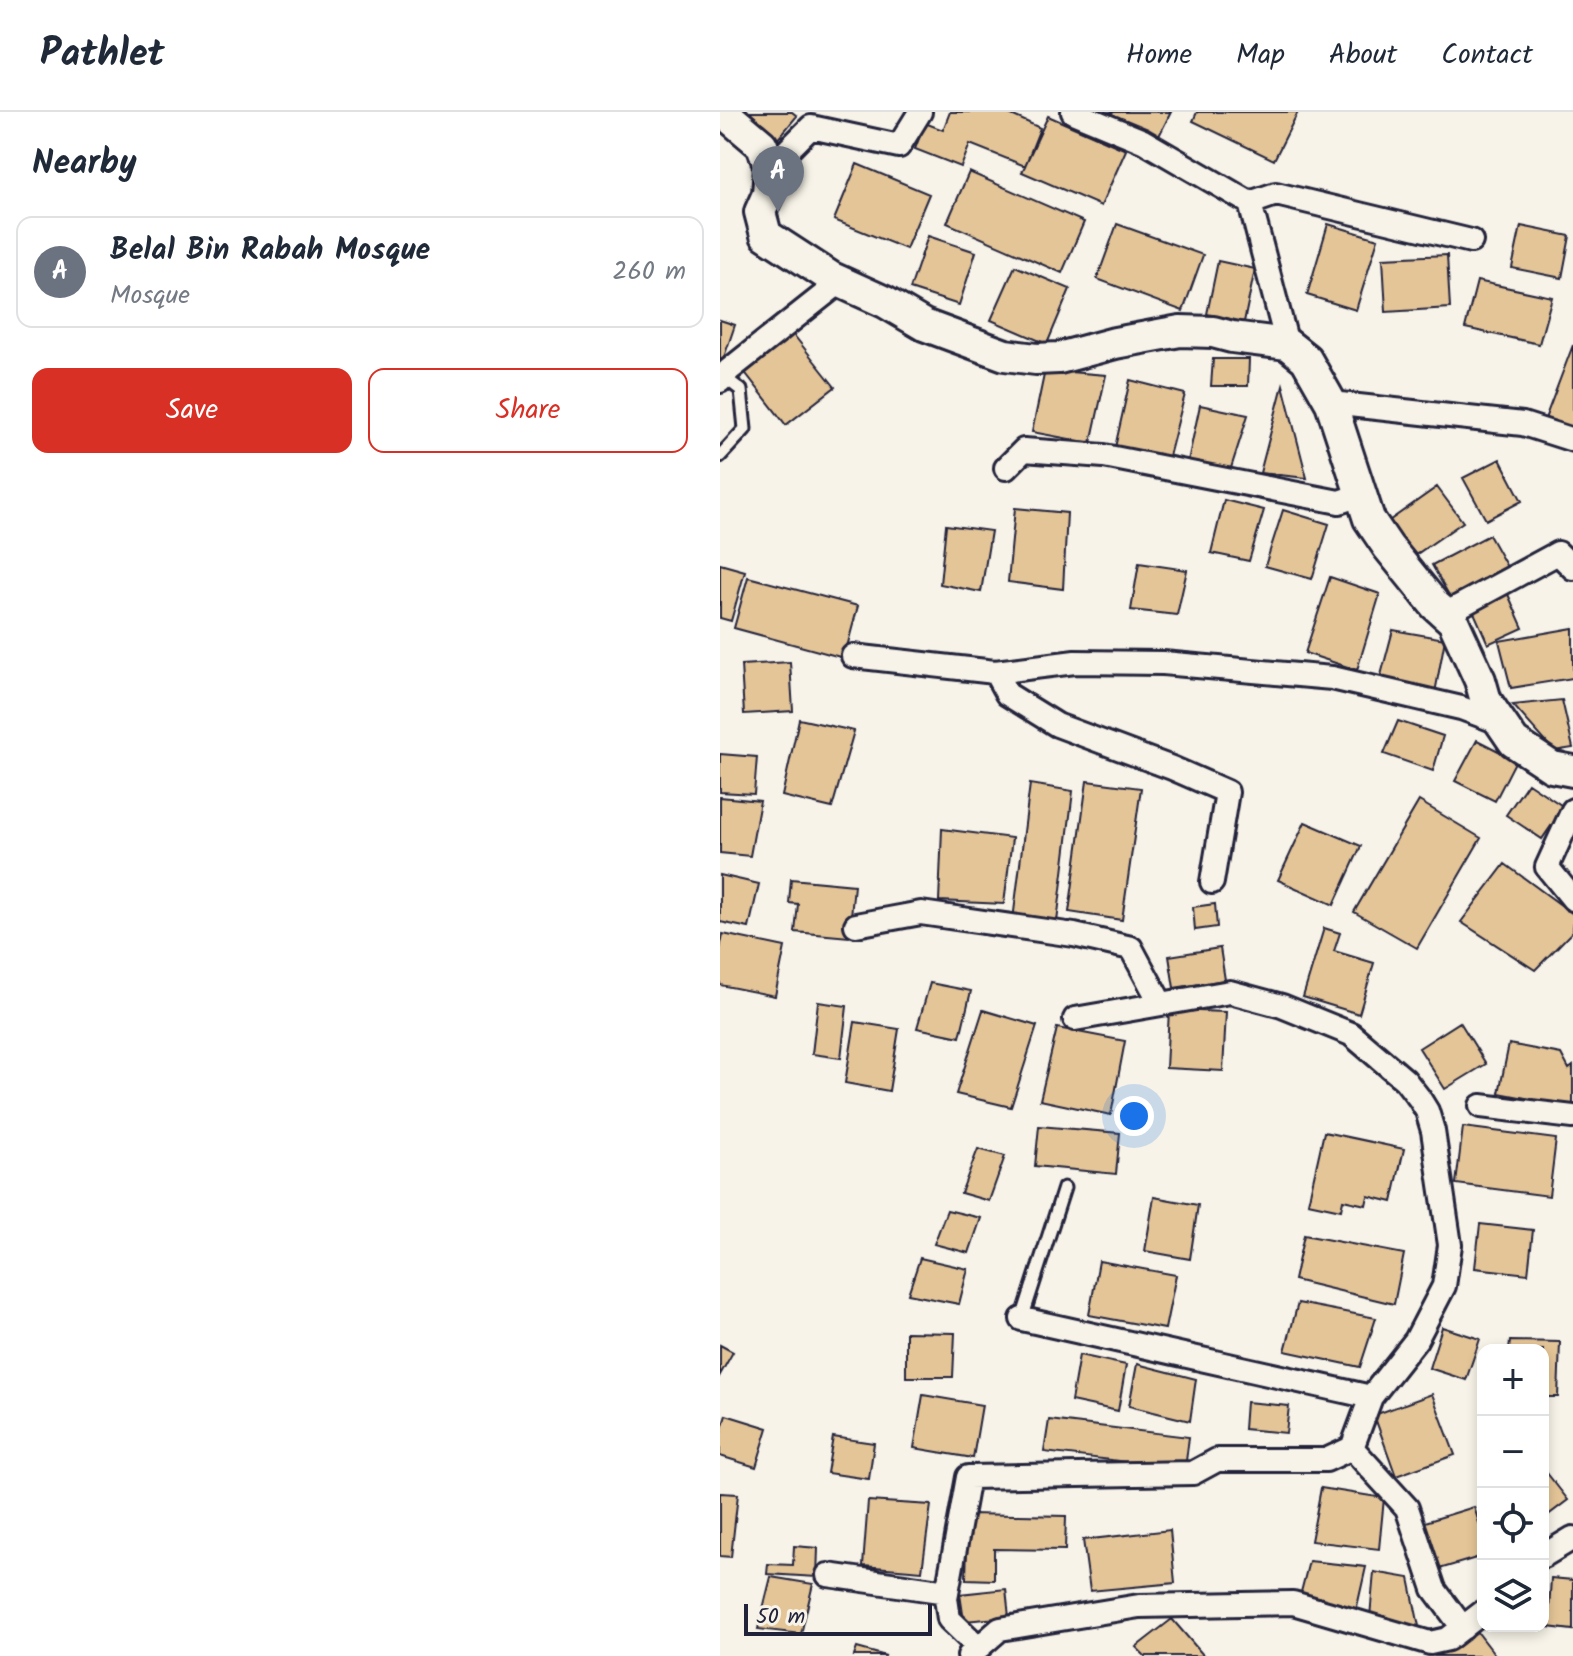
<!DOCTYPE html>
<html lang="en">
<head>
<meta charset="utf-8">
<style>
	body { margin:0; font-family:Kalam,sans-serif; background:#f2f2f3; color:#1f2937 }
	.controls { position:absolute; right:24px; bottom:24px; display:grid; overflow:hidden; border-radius:16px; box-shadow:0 4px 12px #0003 }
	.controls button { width:72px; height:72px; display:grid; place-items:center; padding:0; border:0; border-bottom:2px solid #e0e1e3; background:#fff; color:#1f2937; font:40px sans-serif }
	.scale { position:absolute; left:24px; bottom:20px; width:188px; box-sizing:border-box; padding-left:8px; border:4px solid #22223b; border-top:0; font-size:22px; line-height:28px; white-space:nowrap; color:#22223b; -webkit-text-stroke:6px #f7f3e8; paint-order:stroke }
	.you { position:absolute; left:414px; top:1004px; width:28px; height:28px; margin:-20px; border:6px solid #fff; border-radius:50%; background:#1a73e8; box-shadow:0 0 0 12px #1a73e833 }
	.badge { display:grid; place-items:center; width:52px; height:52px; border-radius:50%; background:#d93025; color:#fff; font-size:26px; font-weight:700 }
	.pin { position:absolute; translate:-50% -66px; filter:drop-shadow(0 2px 4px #0008) }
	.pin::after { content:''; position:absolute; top:42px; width:28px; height:24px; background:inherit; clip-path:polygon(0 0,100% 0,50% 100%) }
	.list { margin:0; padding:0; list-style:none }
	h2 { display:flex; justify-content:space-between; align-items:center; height:104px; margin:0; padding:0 32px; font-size:34px }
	h2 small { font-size:26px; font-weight:400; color:#747a83 }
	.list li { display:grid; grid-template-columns:52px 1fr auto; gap:24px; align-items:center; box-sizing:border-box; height:112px; margin:0 16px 16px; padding:0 16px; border:2px solid #e0e1e3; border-radius:16px }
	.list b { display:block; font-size:30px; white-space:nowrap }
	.list p { margin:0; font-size:26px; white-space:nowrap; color:#747a83 }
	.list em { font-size:26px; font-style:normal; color:#747a83 }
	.actions { display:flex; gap:16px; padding:24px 32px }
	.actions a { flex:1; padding:18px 0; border:2px solid #d93025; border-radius:16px; text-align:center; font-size:28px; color:#d93025 }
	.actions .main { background:#d93025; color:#fff }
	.icon { flex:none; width:44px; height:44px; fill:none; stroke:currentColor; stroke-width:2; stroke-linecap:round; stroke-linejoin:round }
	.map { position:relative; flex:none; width:853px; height:1544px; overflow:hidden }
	header { display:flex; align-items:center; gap:48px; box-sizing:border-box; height:112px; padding:0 40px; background:#fff; border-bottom:2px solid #e0e1e3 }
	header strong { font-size:38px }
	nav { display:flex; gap:44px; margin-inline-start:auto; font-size:28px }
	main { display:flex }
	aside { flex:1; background:#fff }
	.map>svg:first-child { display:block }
	.building { fill:#e4c597; stroke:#22223b; stroke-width:2 }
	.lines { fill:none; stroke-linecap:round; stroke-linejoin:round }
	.lane-casing { stroke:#22223b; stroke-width:17 }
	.street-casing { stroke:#22223b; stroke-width:28 }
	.secondary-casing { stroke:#22223b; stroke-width:36 }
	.lane { stroke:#f7f3e8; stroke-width:11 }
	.street { stroke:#f7f3e8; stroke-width:22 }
	.secondary { stroke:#f7f3e8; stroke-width:30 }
</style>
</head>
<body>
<header>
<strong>Pathlet</strong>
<nav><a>Home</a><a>Map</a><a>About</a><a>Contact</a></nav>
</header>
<main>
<aside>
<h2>Nearby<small></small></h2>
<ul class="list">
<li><span class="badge" style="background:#6b7280">A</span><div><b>Belal Bin Rabah Mosque</b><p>Mosque</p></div><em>260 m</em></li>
</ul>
<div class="actions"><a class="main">Save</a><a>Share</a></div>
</aside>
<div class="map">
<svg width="853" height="1544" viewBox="0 0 853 1544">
	<rect width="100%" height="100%" fill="#f7f3e8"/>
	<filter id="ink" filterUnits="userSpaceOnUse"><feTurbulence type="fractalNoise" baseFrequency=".0125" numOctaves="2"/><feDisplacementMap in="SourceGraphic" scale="16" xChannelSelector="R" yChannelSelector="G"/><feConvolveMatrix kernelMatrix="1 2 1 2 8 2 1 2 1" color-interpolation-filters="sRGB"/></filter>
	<g filter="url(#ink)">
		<path class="building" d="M23 0H72L77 4 57 28Z
			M230 0H285L320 16 305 54 250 32 241 55 195 37 205 11 223 18Z
			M387 0H451L439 24Z
			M477 0H578L554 48 473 9Z
			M328 4 406 38 381 94 302 60Z
			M137 52 209 82 186 137 114 108Z
			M249 60 364 110 342 161 227 111Z
			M397 112 483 143 463 199 377 167Z
			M608 112 658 127 636 198 587 183Z
			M801 114 850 124 842 166 792 156Z
			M208 124 256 140 239 193 190 177Z
			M727 143 730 196 666 200 663 146Z
			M498 149 535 157 524 210 487 202Z
			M295 154 350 177 327 232 271 208Z
			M757 169 832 185 819 232 745 216Z
			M0 208 15 213 0 257Z
			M69 217 115 275 66 313 20 254Z
			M853 233V317L825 307Z
			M493 247H529L528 274H491Z
			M325 258 386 263 371 331 312 320Z
			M410 268 465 282 447 352 394 340Z
			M563 273 587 366 540 361Z
			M480 293 528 303 511 356 468 349Z
			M780 347 802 389 766 408 743 366Z
			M717 375 743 410 691 446 666 411Z
			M504 388 544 398 529 449 491 441Z
			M295 396 347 401 343 477 288 470Z
			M563 398 609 412 592 467 545 454Z
			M226 413 271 419 261 480 220 472Z
			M769 423 787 455 730 485 712 453Z
			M419 451 467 458 457 503 411 498Z
			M0 452 25 459 11 509 0 506Z
			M28 465 138 494 124 546 14 516Z
			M610 465 660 482 637 558 585 541Z
			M787 480 803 516 768 532 752 496Z
			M853 516V566L791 576 779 529Z
			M673 518 725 527 715 581 660 567Z
			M70 550 73 599 24 602 21 553Z
			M842 588 853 636 834 639 793 593Z
			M79 607 134 619 112 696 62 684Z
			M678 609 723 624 713 659 664 642Z
			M757 628 796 648 775 689 735 669Z
			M0 642 37 645 34 682 0 680Z
			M367 669 421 676 402 808 349 800Z
			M808 671 844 695 822 727 786 703Z
			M310 672 353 679 337 810 293 808Z
			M0 685 40 689 30 744 0 741Z
			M699 689 761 726 697 836 634 800Z
			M585 710 641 734 614 793 558 768Z
			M222 717 292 726 284 792 219 789Z
			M785 752 853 802V819L815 858 741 810Z
			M0 763 39 772 29 816 0 810Z
			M71 767 134 773 129 825 75 820 78 792 69 791Z
			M495 792 497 815 475 818 473 795Z
			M604 816 620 821 614 839 654 851 639 902 583 885Z
			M3 822 65 835 55 884 0 873V837Z
			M500 836 505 868 454 876 449 844Z
			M210 871 251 879 240 925 197 916Z
			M98 890 127 894 121 946 92 942Z
			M263 898 317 914 291 995 236 982Z
			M449 898 506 900 503 959 446 956Z
			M135 910 179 917 169 979 125 971Z
			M740 910 766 952 725 977 699 936Z
			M337 916 405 929 391 1003 320 988Z
			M789 932 841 942 849 957 853 954V995L779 981Z
			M319 1014 400 1021 396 1062 315 1054Z
			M743 1015 836 1027 829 1084 736 1072Z
			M604 1020 684 1037 672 1090 648 1084 646 1093 623 1088 621 1098 588 1091Z
			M258 1037 285 1044 269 1089 241 1081Z
			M434 1085 478 1093 470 1147 425 1139Z
			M227 1098 261 1106 249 1141 214 1132Z
			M760 1112 813 1118 808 1162 755 1156Z
			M584 1123 684 1142 674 1192 574 1168Z
			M200 1146 248 1157 239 1192 188 1182Z
			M379 1149 456 1163 445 1217 369 1203Z
			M578 1191 656 1206 640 1255 565 1239Z
			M722 1215 760 1227 746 1268 709 1256Z
			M186 1220 235 1221 233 1265H186Z
			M790 1229 840 1230 838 1285H823V1238H789Z
			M0 1233 13 1240 0 1263Z
			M359 1243 406 1253 398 1299 351 1289Z
			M417 1252 476 1267 470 1309 409 1294Z
			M712 1282 735 1343 676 1364 654 1303Z
			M203 1283 262 1293 253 1346 194 1336Z
			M526 1290 569 1294 566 1321 524 1317Z
			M6 1303 48 1316 36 1355 0 1344V1323Z
			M329 1308 469 1325 465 1357 324 1340Z
			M113 1325 154 1331 149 1367 107 1361Z
			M823 1356 848 1388 823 1407Z
			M601 1376 664 1386 659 1437 591 1429Z
			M0 1381 18 1382 11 1445 0 1444Z
			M148 1389 211 1393 202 1459 143 1454Z
			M754 1395 763 1423V1444L716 1458 702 1411Z
			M248 1402 346 1404 345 1438 274 1437V1468L246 1467Z
			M450 1418 455 1471 370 1479 363 1428Z
			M74 1434 98 1436 97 1465 47 1462 48 1452 73 1453Z
			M589 1449 646 1455 636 1499 579 1488Z
			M654 1460 689 1466 701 1524 650 1505Z
			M51 1465 93 1472 81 1522 38 1517Z
			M831 1466 853 1468V1518L828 1515Z
			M286 1477 289 1505 244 1509 240 1482Z
			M452 1507 484 1544H425L416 1535Z
			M756 1518 776 1544H716Z
			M137 1536 166 1544H134Z"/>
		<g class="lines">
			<g class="lane-casing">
				<path id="lane" d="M0 344 25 317 21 278 4 265
					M302 1207 344 1076"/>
			</g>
			<g class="street-casing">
				<path id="street" d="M353 0 423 29 530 91 567 232
					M50 56 91 15 179 34 200 0
					M530 91 556 82 751 129
					M0 269 9 258 120 170
					M611 291 803 312 853 328
					M286 356 304 338 384 344 619 390 640 383
					M725 502 838 441 853 456
					M133 544 275 560 355 550 443 551 612 566 741 596 781 611
					M275 560 287 582 337 613 452 656 507 680 492 770
					M853 698 827 755 853 787
					M136 813 201 801 354 823 411 836 441 892
					M355 907 510 880 562 894 631 922 685 968 699 986 707 999 713 1019 730 1133 724 1174 696 1228 651 1285 632 1336 687 1396 714 1477 743 1516
					M761 994 853 1005
					M302 1207 651 1285
					M823 1444 853 1426
					M108 1463 227 1480
					M259 1536 229 1507 226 1486 248 1365 473 1361 497 1348H606L632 1336
					M249 1544 280 1517 419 1494 573 1491 710 1531 728 1527 763 1500"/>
			</g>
			<g class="secondary-casing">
				<path id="secondary" d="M3 0 42 33 50 56 48 82 40 100 46 123 112 166 165 190 204 213 285 243 316 247 339 246 395 231 460 219 493 220 512 225 567 232 586 247 611 291 649 407 668 435 715 493 733 509 760 568 766 589 794 630 832 655 853 659"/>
			</g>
			<use href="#lane" class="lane"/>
			<use href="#street" class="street"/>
			<use href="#secondary" class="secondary"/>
		</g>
	</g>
</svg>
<div class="controls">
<button>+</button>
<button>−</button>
<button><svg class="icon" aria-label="locate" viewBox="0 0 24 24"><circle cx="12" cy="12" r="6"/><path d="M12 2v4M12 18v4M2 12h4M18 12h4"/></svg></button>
<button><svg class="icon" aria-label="layers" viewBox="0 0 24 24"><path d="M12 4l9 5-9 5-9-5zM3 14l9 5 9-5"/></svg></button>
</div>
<div class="scale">50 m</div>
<div class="you"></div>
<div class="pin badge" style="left:58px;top:100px;background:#6b7280">A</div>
</div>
</main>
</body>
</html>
